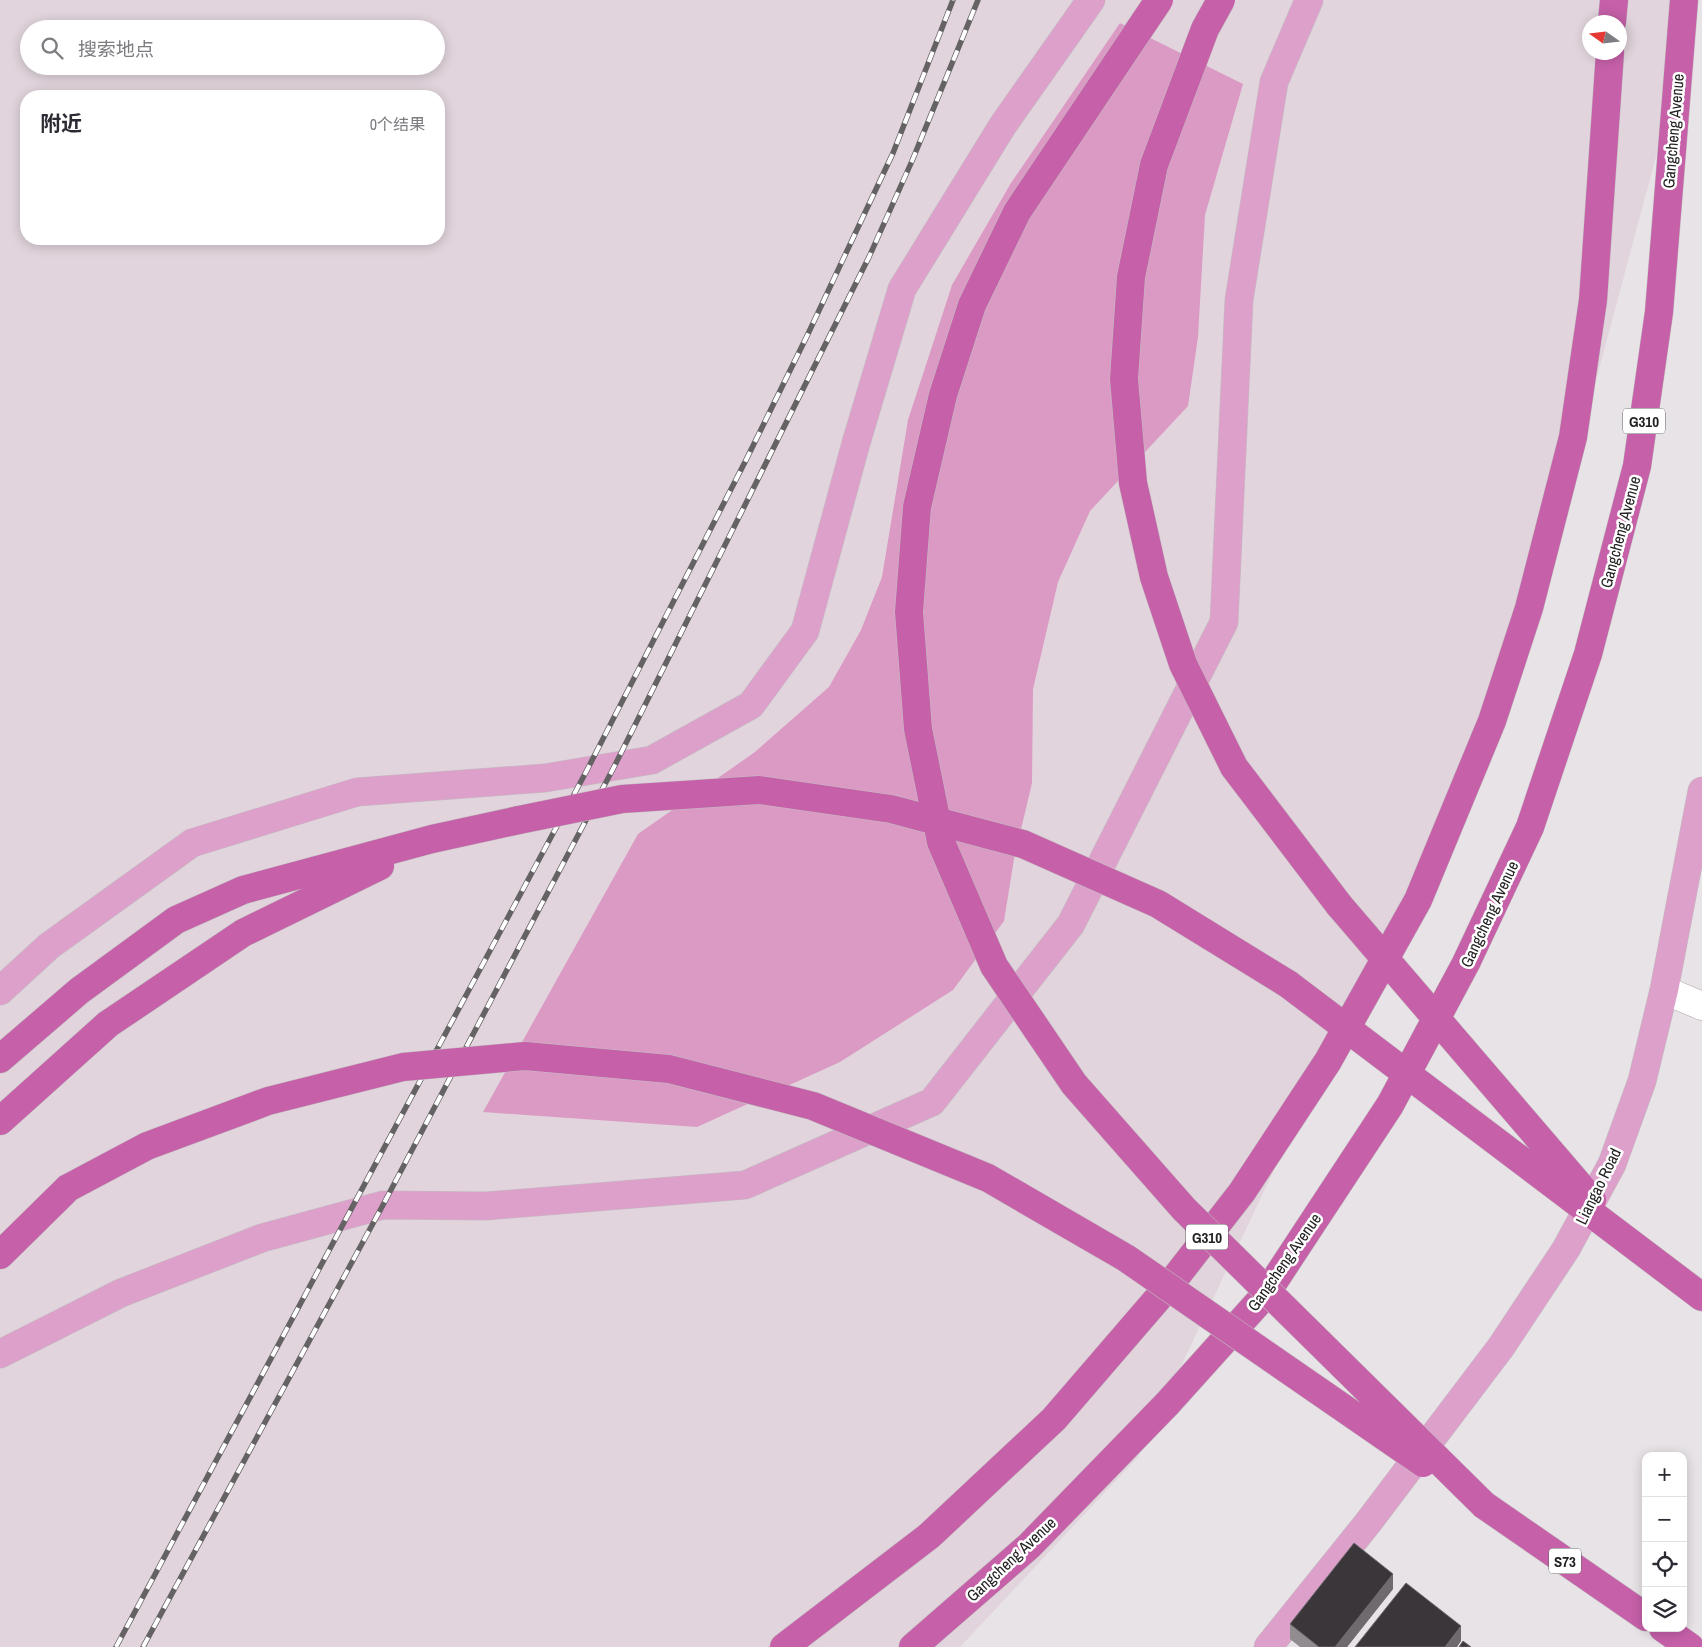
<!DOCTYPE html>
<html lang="zh">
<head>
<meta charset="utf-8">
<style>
	body { margin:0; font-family:"Archivo Narrow","Noto Sans SC",sans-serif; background:#f2f2f3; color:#2b2b33 }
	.controls { position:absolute; right:15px; bottom:15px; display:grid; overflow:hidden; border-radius:10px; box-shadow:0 2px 12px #0003 }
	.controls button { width:45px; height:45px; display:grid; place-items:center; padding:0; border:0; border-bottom:1px solid #e1e1e2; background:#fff; color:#2b2b33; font:25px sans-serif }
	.compass { position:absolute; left:1582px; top:15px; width:45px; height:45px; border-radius:50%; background:#fff; box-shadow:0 2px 12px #0003; rotate:284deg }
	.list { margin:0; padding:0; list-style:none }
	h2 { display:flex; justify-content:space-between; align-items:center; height:65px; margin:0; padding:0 20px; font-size:21px }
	h2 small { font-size:16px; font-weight:400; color:#7c7c81 }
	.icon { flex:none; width:28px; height:28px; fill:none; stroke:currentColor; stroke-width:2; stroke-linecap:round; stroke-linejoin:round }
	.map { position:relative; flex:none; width:1702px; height:1647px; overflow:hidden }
	.search { position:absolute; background:#fff; box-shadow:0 2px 12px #0003; left:20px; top:20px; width:425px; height:55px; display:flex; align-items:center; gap:12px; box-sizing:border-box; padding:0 18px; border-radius:28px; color:#7c7c81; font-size:19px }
	.panel { position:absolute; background:#fff; box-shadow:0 2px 12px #0003; left:20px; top:90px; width:425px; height:155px; border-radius:20px }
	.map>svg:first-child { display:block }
	.built { fill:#e1d4dc; fill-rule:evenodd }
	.green { fill:#da9ac4 }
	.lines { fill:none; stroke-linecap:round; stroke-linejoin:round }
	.minor-casing { stroke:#a29da0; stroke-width:29 }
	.major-casing { stroke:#c1c1c1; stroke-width:29 }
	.highway-casing { stroke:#c1c1c1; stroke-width:29 }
	.minor { stroke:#fff; stroke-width:28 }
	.major { stroke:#dda0cb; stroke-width:28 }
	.highway { stroke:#c660a9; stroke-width:28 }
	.rail-casing { stroke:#656264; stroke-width:5.5 }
	.rail { stroke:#fff; stroke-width:4; stroke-dasharray:11; stroke-linecap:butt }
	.highway-bridge-casing { stroke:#c1c1c1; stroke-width:29; stroke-linecap:butt }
	.highway-bridge { stroke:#c660a9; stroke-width:28 }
	.wall { fill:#918c90 }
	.shaded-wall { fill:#6e6a6d }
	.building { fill:#3a3639; stroke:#6e6a6d }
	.labels { text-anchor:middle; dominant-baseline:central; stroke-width:5; stroke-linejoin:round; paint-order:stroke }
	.shield { fill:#fff; stroke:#656464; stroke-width:1 }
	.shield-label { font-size:15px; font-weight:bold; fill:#232122 }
	.street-label { font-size:16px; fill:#232122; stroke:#fff }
</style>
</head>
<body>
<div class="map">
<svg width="1702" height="1647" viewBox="0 0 1702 1647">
	<rect width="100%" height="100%" fill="#e8e3e6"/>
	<path class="built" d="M0 0H1698L1528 634 1138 1457 960 1647H0ZM1590 22H1620V52H1590ZM29 29H436V66H29ZM26 96H439V239H26Z"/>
	<path class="green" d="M1120 23 1243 84 1205 215 1198 337 1188 406 1090 511 1058 582 1033 689 1032 783 1014 859 1004 921 953 990 840 1062 697 1127 483 1112 638 834 755 752 829 687 861 630 882 577 908 420 952 285 1011 183Z"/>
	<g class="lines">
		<g class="minor-casing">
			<path id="minor" d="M1664 990 1702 1006"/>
		</g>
		<g class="major-casing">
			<path id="major" d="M0 991 49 946 192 843 357 792 545 778 652 760 751 705 805 631 856 443 902 289 1003 125 1091 0
				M0 1354 121 1293 262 1238 383 1205 486 1206 745 1185 932 1102 1071 924 1224 622 1239 300 1274 82 1309 0
				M1268 1647 1367 1524 1501 1347 1566 1249 1612 1164 1642 1081 1664 990 1702 791"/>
		</g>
		<g class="highway-casing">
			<path id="highway" d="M1612 22 1614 0
				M1339 905 1592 1200
				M1288 984 1702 1297
				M0 1059 79 991 176 920 243 890 432 839 519 820
				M0 1121 108 1024 243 933 380 866
				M0 1255 68 1188
				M1484 1505 1646 1617
				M1663 1628 1690 1647
				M784 1647 929 1536 1054 1419 1172 1282 1242 1192 1328 1061 1418 900 1492 721 1529 608 1573 437 1593 300 1610 52
				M913 1647 1029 1546 1167 1404 1265 1295 1390 1105 1466 963 1530 827 1588 654 1637 466 1659 312 1684 0"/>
		</g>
		<use href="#minor" class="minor"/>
		<use href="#major" class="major"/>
		<use href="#highway" class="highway"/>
		<g class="rail-casing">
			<path id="rail" d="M116 1647 586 772 746 460 807 336 893 153 953 0
				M143 1647 383 1205 614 767 869 257 912 161 978 0"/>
		</g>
		<use href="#rail" class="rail"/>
		<g class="highway-bridge-casing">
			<path id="highway-bridge" d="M1159 0 1017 212 972 305 943 395 917 507 909 612 918 729 941 842 994 966 1074 1084 1184 1209 1484 1505
				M1221 0 1205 29 1154 165 1131 277 1124 379 1133 483 1154 577 1183 664 1234 767 1339 905
				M519 820 622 799 759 790 891 809 1023 844 1158 904 1288 984
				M68 1188 147 1146 268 1101 403 1067 525 1056 669 1069 813 1106 988 1178 1126 1258 1423 1463"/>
		</g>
		<use href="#highway-bridge" class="highway-bridge"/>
	</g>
	<path class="wall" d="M1393 1589 1347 1647H1300L1290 1639V1624Z"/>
	<path class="shaded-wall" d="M1393 1574V1589L1347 1647H1335Z
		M1461 1626V1641L1457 1647H1445Z"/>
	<path class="building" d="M1354 1543 1393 1574 1335 1647H1319L1290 1624Z
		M1406 1583 1461 1626 1445 1647H1355Z
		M1463 1641 1471 1647H1459Z"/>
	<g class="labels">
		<g class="shield">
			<rect x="1623" y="408.5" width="42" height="25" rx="4"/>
			<rect x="1186" y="1224.5" width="42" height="25" rx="4"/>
			<rect x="1549" y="1548.5" width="32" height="25" rx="4"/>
		</g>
		<g class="shield-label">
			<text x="1644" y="421">G310</text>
			<text x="1207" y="1237">G310</text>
			<text x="1565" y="1561">S73</text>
		</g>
		<g class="street-label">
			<text transform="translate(1673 131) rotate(-85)">Gangcheng Avenue</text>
			<text transform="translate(1620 532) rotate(-75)">Gangcheng Avenue</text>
			<text transform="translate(1489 914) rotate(-65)">Gangcheng Avenue</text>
			<text transform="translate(1598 1186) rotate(-64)">Liangao Road</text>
			<text transform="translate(1284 1262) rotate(-55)">Gangcheng Avenue</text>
			<text transform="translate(1011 1559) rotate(-43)">Gangcheng Avenue</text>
		</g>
	</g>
</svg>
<div class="controls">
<button>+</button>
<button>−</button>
<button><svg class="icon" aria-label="locate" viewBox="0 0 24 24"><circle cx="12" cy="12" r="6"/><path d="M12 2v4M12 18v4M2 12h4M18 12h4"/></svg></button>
<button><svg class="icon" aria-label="layers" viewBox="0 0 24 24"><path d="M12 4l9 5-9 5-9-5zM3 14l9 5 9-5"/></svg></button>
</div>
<svg class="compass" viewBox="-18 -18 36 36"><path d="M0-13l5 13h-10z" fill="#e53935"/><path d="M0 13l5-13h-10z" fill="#7c7c81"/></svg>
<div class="search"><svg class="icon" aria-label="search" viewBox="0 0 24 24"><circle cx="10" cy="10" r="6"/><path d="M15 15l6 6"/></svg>搜索地点</div>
<section class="panel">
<h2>附近<small>0个结果</small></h2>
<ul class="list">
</ul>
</section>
</div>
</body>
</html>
